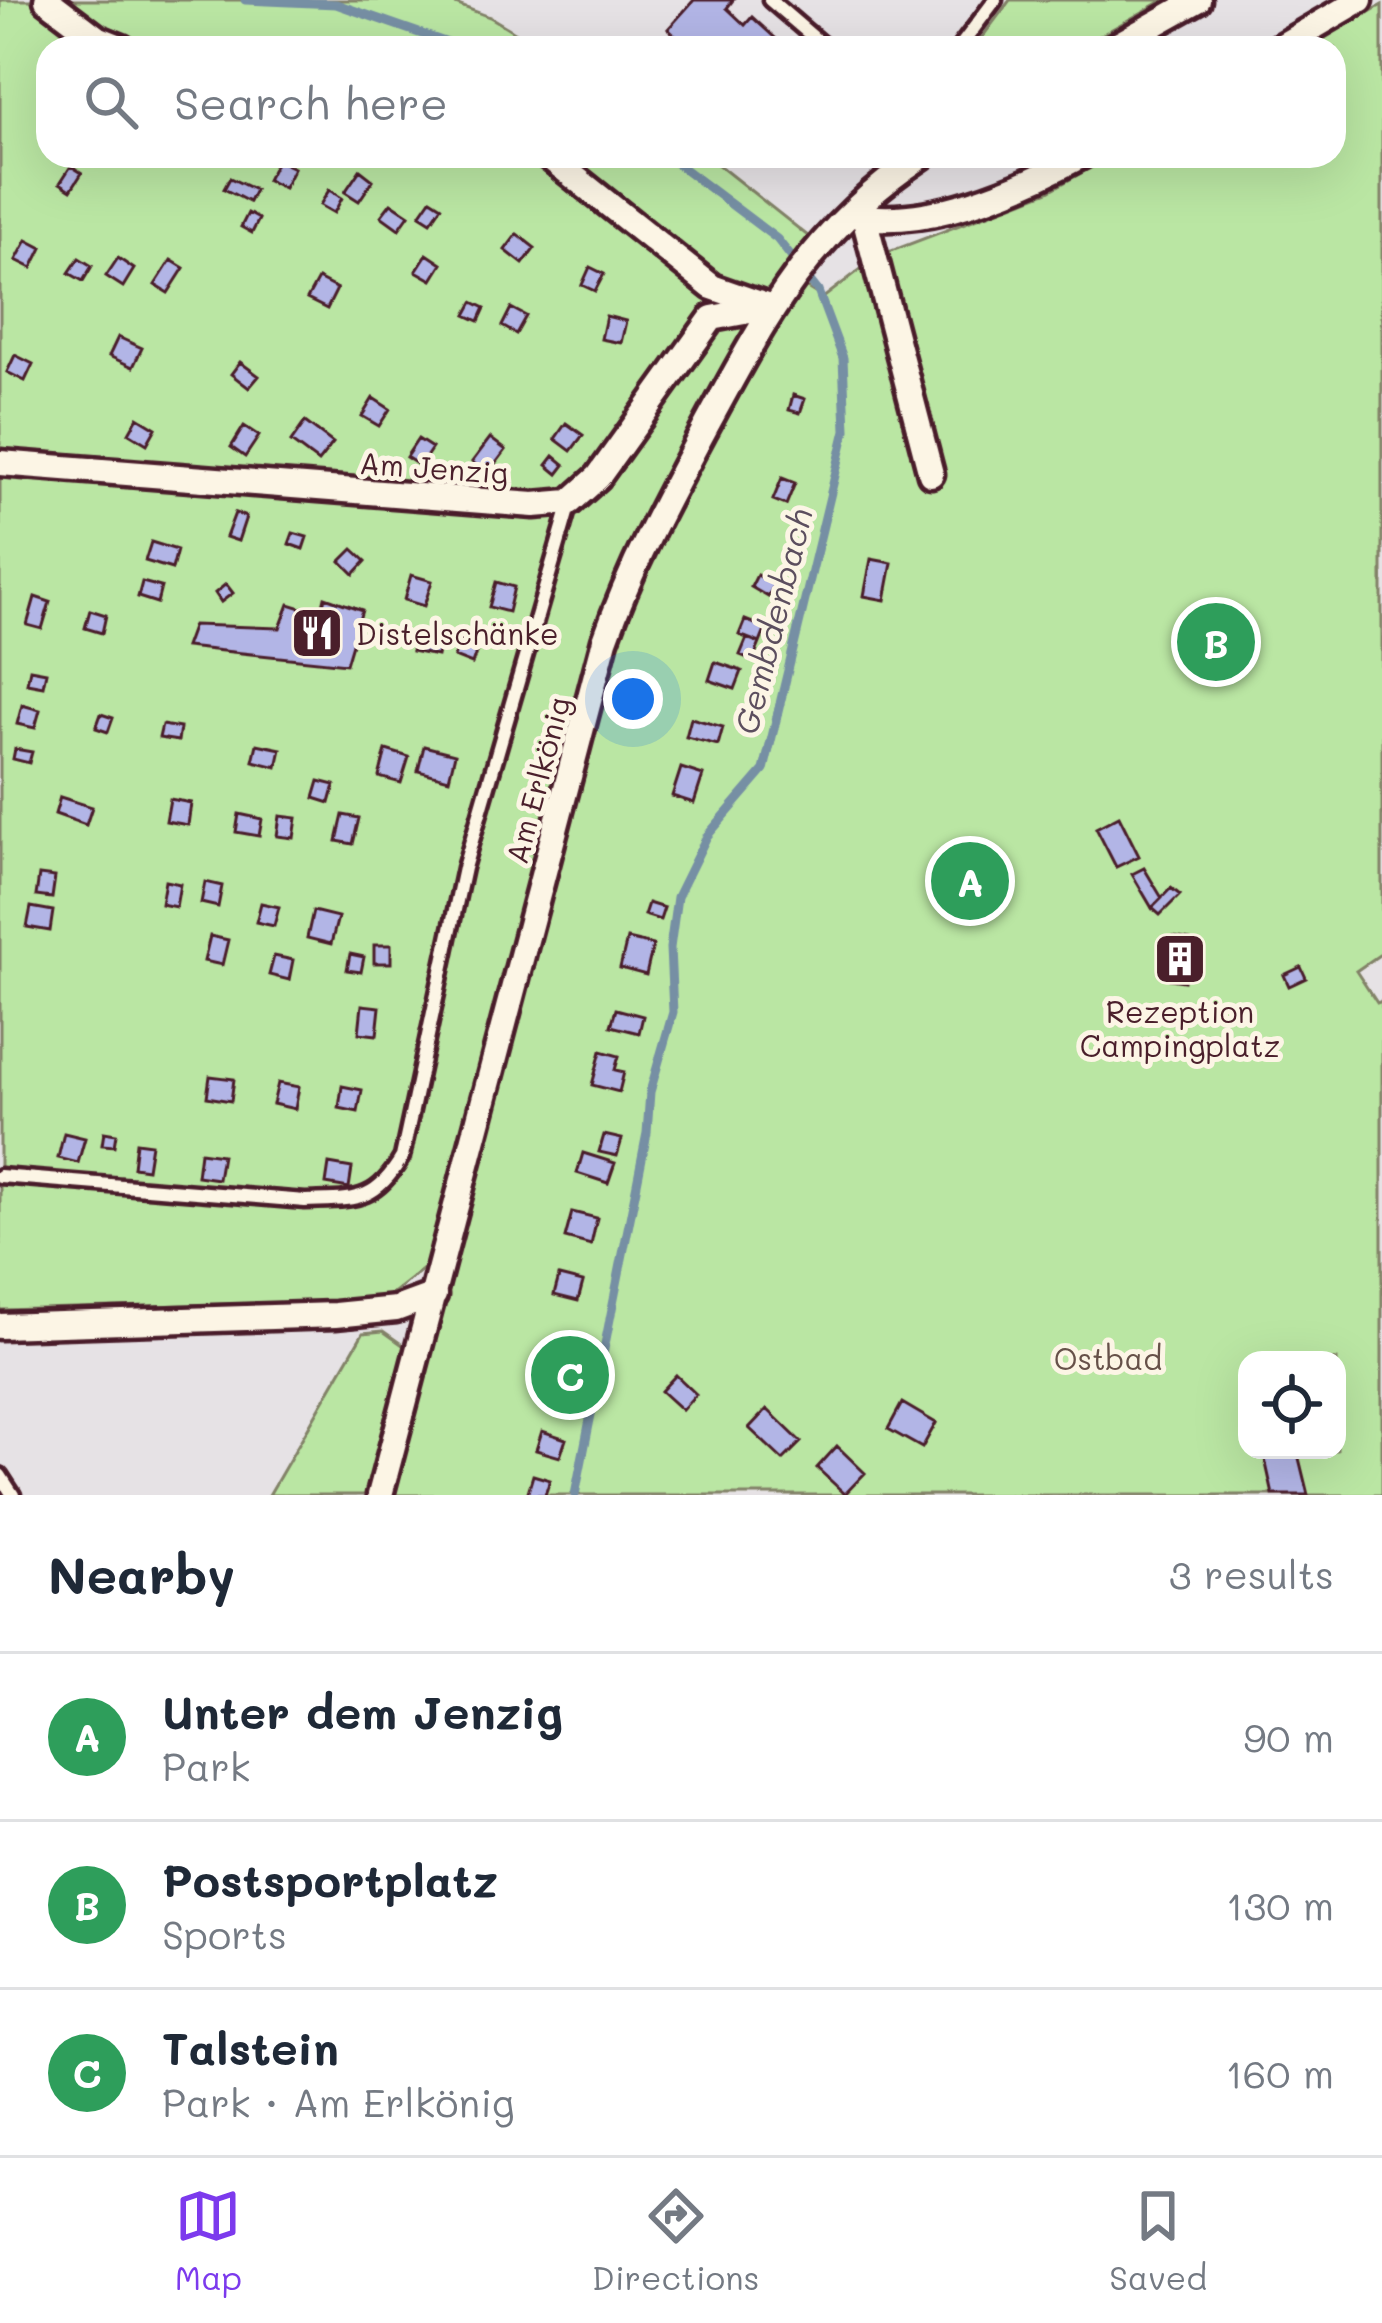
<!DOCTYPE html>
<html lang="en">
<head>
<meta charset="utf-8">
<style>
	body { margin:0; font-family:Mali,sans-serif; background:#f2f2f3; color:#1f2937 }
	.controls { position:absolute; right:36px; bottom:36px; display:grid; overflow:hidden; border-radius:24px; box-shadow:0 12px 48px #0002 }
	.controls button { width:108px; height:108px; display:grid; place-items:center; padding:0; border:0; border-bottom:3px solid #e0e1e3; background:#fff; color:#1f2937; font:60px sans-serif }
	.you { position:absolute; left:633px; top:699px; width:42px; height:42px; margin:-30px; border:9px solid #fff; border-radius:50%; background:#1a73e8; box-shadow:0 0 0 18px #1a73e833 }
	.badge { display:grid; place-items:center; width:78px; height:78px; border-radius:50%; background:#7c3aed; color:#fff; font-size:39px; font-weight:700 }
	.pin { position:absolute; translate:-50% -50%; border:6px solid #fff; box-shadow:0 3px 12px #0006 }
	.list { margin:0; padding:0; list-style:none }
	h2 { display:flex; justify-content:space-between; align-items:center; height:156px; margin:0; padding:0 48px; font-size:51px }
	h2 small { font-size:39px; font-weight:400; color:#747a83 }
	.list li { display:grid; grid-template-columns:78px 1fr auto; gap:36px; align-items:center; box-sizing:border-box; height:168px; padding:0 48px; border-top:3px solid #e0e1e3 }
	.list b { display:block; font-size:45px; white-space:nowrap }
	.list p { margin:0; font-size:39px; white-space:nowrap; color:#747a83 }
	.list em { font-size:39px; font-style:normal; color:#747a83 }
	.icon { flex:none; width:66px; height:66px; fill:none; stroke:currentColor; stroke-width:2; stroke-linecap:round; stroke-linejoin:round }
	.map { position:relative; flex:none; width:1382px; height:1495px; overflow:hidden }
	.search { position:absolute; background:#fff; box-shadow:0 12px 48px #0002; left:36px; right:36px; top:36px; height:132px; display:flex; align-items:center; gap:30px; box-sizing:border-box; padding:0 42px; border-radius:36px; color:#747a83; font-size:45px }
	.sheet { height:660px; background:#fff }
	nav { display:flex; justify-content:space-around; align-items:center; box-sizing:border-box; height:168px; border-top:3px solid #e0e1e3; background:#fff; font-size:33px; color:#747a83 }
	nav a { display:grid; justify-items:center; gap:6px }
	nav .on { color:#7c3aed }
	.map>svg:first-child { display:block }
	.green { fill:#bae6a3; stroke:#828267; stroke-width:3; fill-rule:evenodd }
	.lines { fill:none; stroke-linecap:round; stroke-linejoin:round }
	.stream { stroke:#768fa4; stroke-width:9 }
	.building { fill:#b2b5e6; stroke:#4a1f2b; stroke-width:3 }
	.service-casing { stroke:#4a1f2b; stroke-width:21 }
	.minor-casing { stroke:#4a1f2b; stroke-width:33 }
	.service { stroke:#fcf5e5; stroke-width:12 }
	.minor { stroke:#fcf5e5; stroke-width:24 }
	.labels { text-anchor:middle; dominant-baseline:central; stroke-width:10; stroke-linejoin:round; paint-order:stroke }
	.street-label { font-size:30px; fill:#4a1f2b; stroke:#fcf5e5 }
	.poi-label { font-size:30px; fill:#4a1f2b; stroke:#fcf5e5; text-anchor:start }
	.park-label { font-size:30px; fill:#665149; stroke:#fcf5e5 }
	.water-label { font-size:33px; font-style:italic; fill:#5c4e5e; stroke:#fcf5e5 }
</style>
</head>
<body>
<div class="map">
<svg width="1382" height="1495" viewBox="0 0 1382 1495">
	<rect width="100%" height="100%" fill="#e6e2e5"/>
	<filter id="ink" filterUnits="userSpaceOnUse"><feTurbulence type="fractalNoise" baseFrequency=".00833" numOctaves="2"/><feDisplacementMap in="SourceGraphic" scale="24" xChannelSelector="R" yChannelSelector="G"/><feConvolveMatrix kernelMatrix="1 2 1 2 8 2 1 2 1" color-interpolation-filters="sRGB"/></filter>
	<g filter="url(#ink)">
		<path class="green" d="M0 0H445L490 17 541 48H48V156H707L818 244 791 278 823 298 878 256 1049 191 1112 156H1334V48H1305L1382 5V953L1356 971 1377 1003 1382 1001V1495H269L363 1333 383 1331 407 1348 426 1267 390 1295 370 1300 0 1310ZM1247 1360H1337V1450H1247Z
			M1010 0H1164L1078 48H974Z"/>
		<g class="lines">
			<path class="stream" d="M245 0 336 4 462 48
				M575 1495 647 1133 650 1092 673 1012 670 948 677 897 707 836 764 770 846 430 843 358 818 291 777 239 667 156"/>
		</g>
		<path class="building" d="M694 0H733L727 8 745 25 752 17 786 48H689L668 29Z
			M277 160 294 168 284 188 267 180Z
			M71 166 82 173 71 190 60 183Z
			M360 170 373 180 359 201 345 192Z
			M230 178 255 190 249 202 224 189Z
			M329 190 342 198 334 213 320 205Z
			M431 199 442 206 431 222 420 215Z
			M391 203 409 215 399 229 381 216Z
			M248 213 259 219 252 233 241 227Z
			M517 234 535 248 523 264 505 250Z
			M27 240 42 248 32 268 16 260Z
			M427 254 442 264 432 280 416 271Z
			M79 258 92 266 83 281 69 273Z
			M118 258 134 269 123 287 106 276Z
			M171 260 184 268 168 293 155 285Z
			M590 267 604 274 595 291 582 285Z
			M318 279 337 289 327 309 307 299Z
			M473 302 485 308 479 321 466 315Z
			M511 308 526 316 516 334 502 326Z
			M606 316 626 321 621 343 601 339Z
			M118 337 142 348 133 367 109 356Z
			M15 355 33 364 25 381 7 372Z
			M240 362 259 376 249 388 231 374Z
			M793 395 805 399 800 413 789 410Z
			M373 398 390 409 379 426 362 416Z
			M138 417 156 428 147 444 129 433Z
			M305 422 333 443 318 462 291 442Z
			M566 423 583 435 571 451 555 439Z
			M244 426 259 436 245 457 231 447Z
			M490 438 506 450 488 474 472 462Z
			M418 439 432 448 420 466 406 457Z
			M554 456 565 465 558 474 547 465Z
			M782 478 795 483 786 505 773 500Z
			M235 513 246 517 238 541 226 537Z
			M293 533 307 537 303 549 289 544Z
			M151 542 177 550 172 569 145 561Z
			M353 549 366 561 354 574 341 561Z
			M871 559 892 563 885 600 864 596Z
			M411 575 432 581 424 606 404 600Z
			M757 575 775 584 768 597 751 587Z
			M142 582 161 587 157 603 138 597Z
			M496 582 514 587 508 612 489 607Z
			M226 584 233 593 221 602 215 593Z
			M35 597 50 602 42 629 27 625Z
			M325 597 362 610 346 664 185 647 193 625 280 628 289 604 321 614Z
			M90 610 106 615 102 633 85 628Z
			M745 620 766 628 760 643 739 635Z
			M464 632 481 639 472 664 454 657Z
			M415 636 440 641 437 656 412 651Z
			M747 638 760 643 753 660 740 655Z
			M715 662 742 671 735 689 709 680Z
			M30 669 46 672 43 686 27 683Z
			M22 705 40 710 35 728 17 724Z
			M101 714 113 718 108 732 96 728Z
			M691 718 723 727 718 745 686 737Z
			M162 725 180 728 178 741 159 738Z
			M257 744 281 749 277 767 253 761Z
			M424 746 455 754 449 779 418 771Z
			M15 749 32 752 29 763 13 759Z
			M386 750 409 757 401 783 379 777Z
			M681 768 703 775 694 803 672 796Z
			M319 781 335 785 330 803 314 798Z
			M60 797 92 807 86 825 55 814Z
			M170 799 191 803 188 825 166 821Z
			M239 814 262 819 259 836 236 832Z
			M343 815 359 818 353 844 337 841Z
			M280 816 297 818 294 838 277 836Z
			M1119 816 1139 856 1116 867 1096 828Z
			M1144 868 1162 898 1152 908 1132 874Z
			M39 875 55 877 52 898 36 896Z
			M165 881 180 884 176 907 161 904Z
			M205 882 222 886 218 907 201 903Z
			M1171 888 1180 895 1160 915 1152 908Z
			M261 903 279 907 274 926 256 922Z
			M648 903 664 908 660 920 644 915Z
			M31 907 53 911 50 931 27 927Z
			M313 911 338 917 331 944 307 938Z
			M210 936 228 940 222 965 204 961Z
			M1174 937 1190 940 1184 981 1159 971 1165 942Z
			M1174 937 1190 940 1184 981 1170 979Z
			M627 939 653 945 646 975 620 968Z
			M374 945H391V963H374Z
			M350 954 364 957 361 972 347 970Z
			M274 956 293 960 289 980 269 975Z
			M1301 967 1306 978 1289 986 1284 975Z
			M362 1005 380 1007 377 1035 359 1033Z
			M616 1009 643 1016 639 1033 611 1026Z
			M601 1051 619 1056 615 1070 624 1072 619 1092 592 1085Z
			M210 1076 234 1079 231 1101 207 1097Z
			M278 1083 299 1087 295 1109 273 1104Z
			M342 1086 362 1090 358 1112 339 1108Z
			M104 1132 116 1134 114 1146 102 1145Z
			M64 1133 85 1138 78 1163 58 1158Z
			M604 1135 622 1139 617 1156 599 1152Z
			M136 1142 151 1144 147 1169 133 1167Z
			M200 1152 222 1155 218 1179 197 1176Z
			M583 1153 615 1163 608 1183 577 1173Z
			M329 1164 352 1168 349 1188 326 1184Z
			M572 1212 597 1218 591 1245 565 1238Z
			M559 1276 583 1282 578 1301 554 1295Z
			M555 1371 573 1376 568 1391 550 1385Z
			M676 1375 696 1394 682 1410 661 1391Z
			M902 1403 936 1423 922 1448 888 1429Z
			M767 1409 801 1442 783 1460 749 1428Z
			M542 1431 566 1439 560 1457 536 1450Z
			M837 1446 865 1473 845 1494 817 1468Z
			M1263 1450H1297L1308 1495H1273Z
			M533 1475 550 1480 545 1495H527Z"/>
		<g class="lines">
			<g class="service-casing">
				<path id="service" d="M770 0 826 48
					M959 48 995 0
					M0 1176 305 1201C355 1199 375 1203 402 1157L464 868 570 503
					M0 1475 13 1495"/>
			</g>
			<g class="minor-casing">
				<path id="minor" d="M47 0 97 38 122 48
					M1112 48 1198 0
					M1278 48 1360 0
					M548 156 712 287 769 307
					M854 215C925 230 1019 189 1081 156
					M864 217 931 474
					M0 463 534 505 570 502 598 477 712 318 771 307
					M0 1326 335 1315 396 1309 434 1295
					M380 1495 605 640C631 566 666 501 703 432 764 319 811 229 922 156"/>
			</g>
			<use href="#service" class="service"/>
			<use href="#minor" class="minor"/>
		</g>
	</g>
	<defs>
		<g id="restaurant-square" transform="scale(2.7)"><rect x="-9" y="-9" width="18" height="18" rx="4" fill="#4a1f2b" stroke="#fcf5e5"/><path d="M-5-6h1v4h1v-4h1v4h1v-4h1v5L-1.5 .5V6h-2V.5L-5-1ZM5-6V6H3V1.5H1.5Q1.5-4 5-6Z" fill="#fff"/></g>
		<g id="building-square" transform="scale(2.7)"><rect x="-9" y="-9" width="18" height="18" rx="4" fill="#4a1f2b" stroke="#fcf5e5"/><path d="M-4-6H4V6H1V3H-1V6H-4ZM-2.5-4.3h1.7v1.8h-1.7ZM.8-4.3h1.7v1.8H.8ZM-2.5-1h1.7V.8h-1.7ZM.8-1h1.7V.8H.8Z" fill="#fff"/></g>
	</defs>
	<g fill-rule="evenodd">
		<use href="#restaurant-square" x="317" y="633"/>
		<use href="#building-square" x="1180" y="959"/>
	</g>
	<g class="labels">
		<g class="street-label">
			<text transform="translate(434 467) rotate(4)">Am Jenzig</text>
			<text transform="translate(537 780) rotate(-75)">Am Erlkönig</text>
		</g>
		<g class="poi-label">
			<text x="356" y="633">Distelschänke</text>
			<text x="1180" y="1011" text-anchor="middle">Rezeption<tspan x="1180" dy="34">Campingplatz</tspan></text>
		</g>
		<g class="park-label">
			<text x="1108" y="1358">Ostbad</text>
		</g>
		<g class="water-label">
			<text transform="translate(772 621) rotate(-76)">Gembdenbach</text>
		</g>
	</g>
</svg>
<div class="controls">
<button><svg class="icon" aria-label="locate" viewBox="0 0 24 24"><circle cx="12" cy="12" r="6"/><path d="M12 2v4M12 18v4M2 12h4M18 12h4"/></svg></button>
</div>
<div class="you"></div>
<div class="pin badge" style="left:970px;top:881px;background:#2e9e5b">A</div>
<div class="pin badge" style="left:1216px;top:642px;background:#2e9e5b">B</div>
<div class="pin badge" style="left:570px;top:1375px;background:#2e9e5b">C</div>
<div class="search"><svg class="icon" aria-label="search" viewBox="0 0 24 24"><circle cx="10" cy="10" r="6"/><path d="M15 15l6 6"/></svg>Search here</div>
</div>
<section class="sheet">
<h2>Nearby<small>3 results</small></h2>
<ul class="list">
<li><span class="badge" style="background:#2e9e5b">A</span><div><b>Unter dem Jenzig</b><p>Park</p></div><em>90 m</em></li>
<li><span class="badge" style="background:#2e9e5b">B</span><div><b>Postsportplatz</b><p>Sports</p></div><em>130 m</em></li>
<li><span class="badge" style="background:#2e9e5b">C</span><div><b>Talstein</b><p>Park · Am Erlkönig</p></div><em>160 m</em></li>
</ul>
</section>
<nav>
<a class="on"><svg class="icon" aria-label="map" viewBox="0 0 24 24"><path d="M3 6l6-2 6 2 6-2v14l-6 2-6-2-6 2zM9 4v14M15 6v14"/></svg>Map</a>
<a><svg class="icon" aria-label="directions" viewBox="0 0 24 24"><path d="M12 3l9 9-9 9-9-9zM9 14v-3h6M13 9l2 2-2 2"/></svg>Directions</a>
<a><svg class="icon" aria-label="saved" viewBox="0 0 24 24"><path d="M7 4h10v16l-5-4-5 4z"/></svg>Saved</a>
</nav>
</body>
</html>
